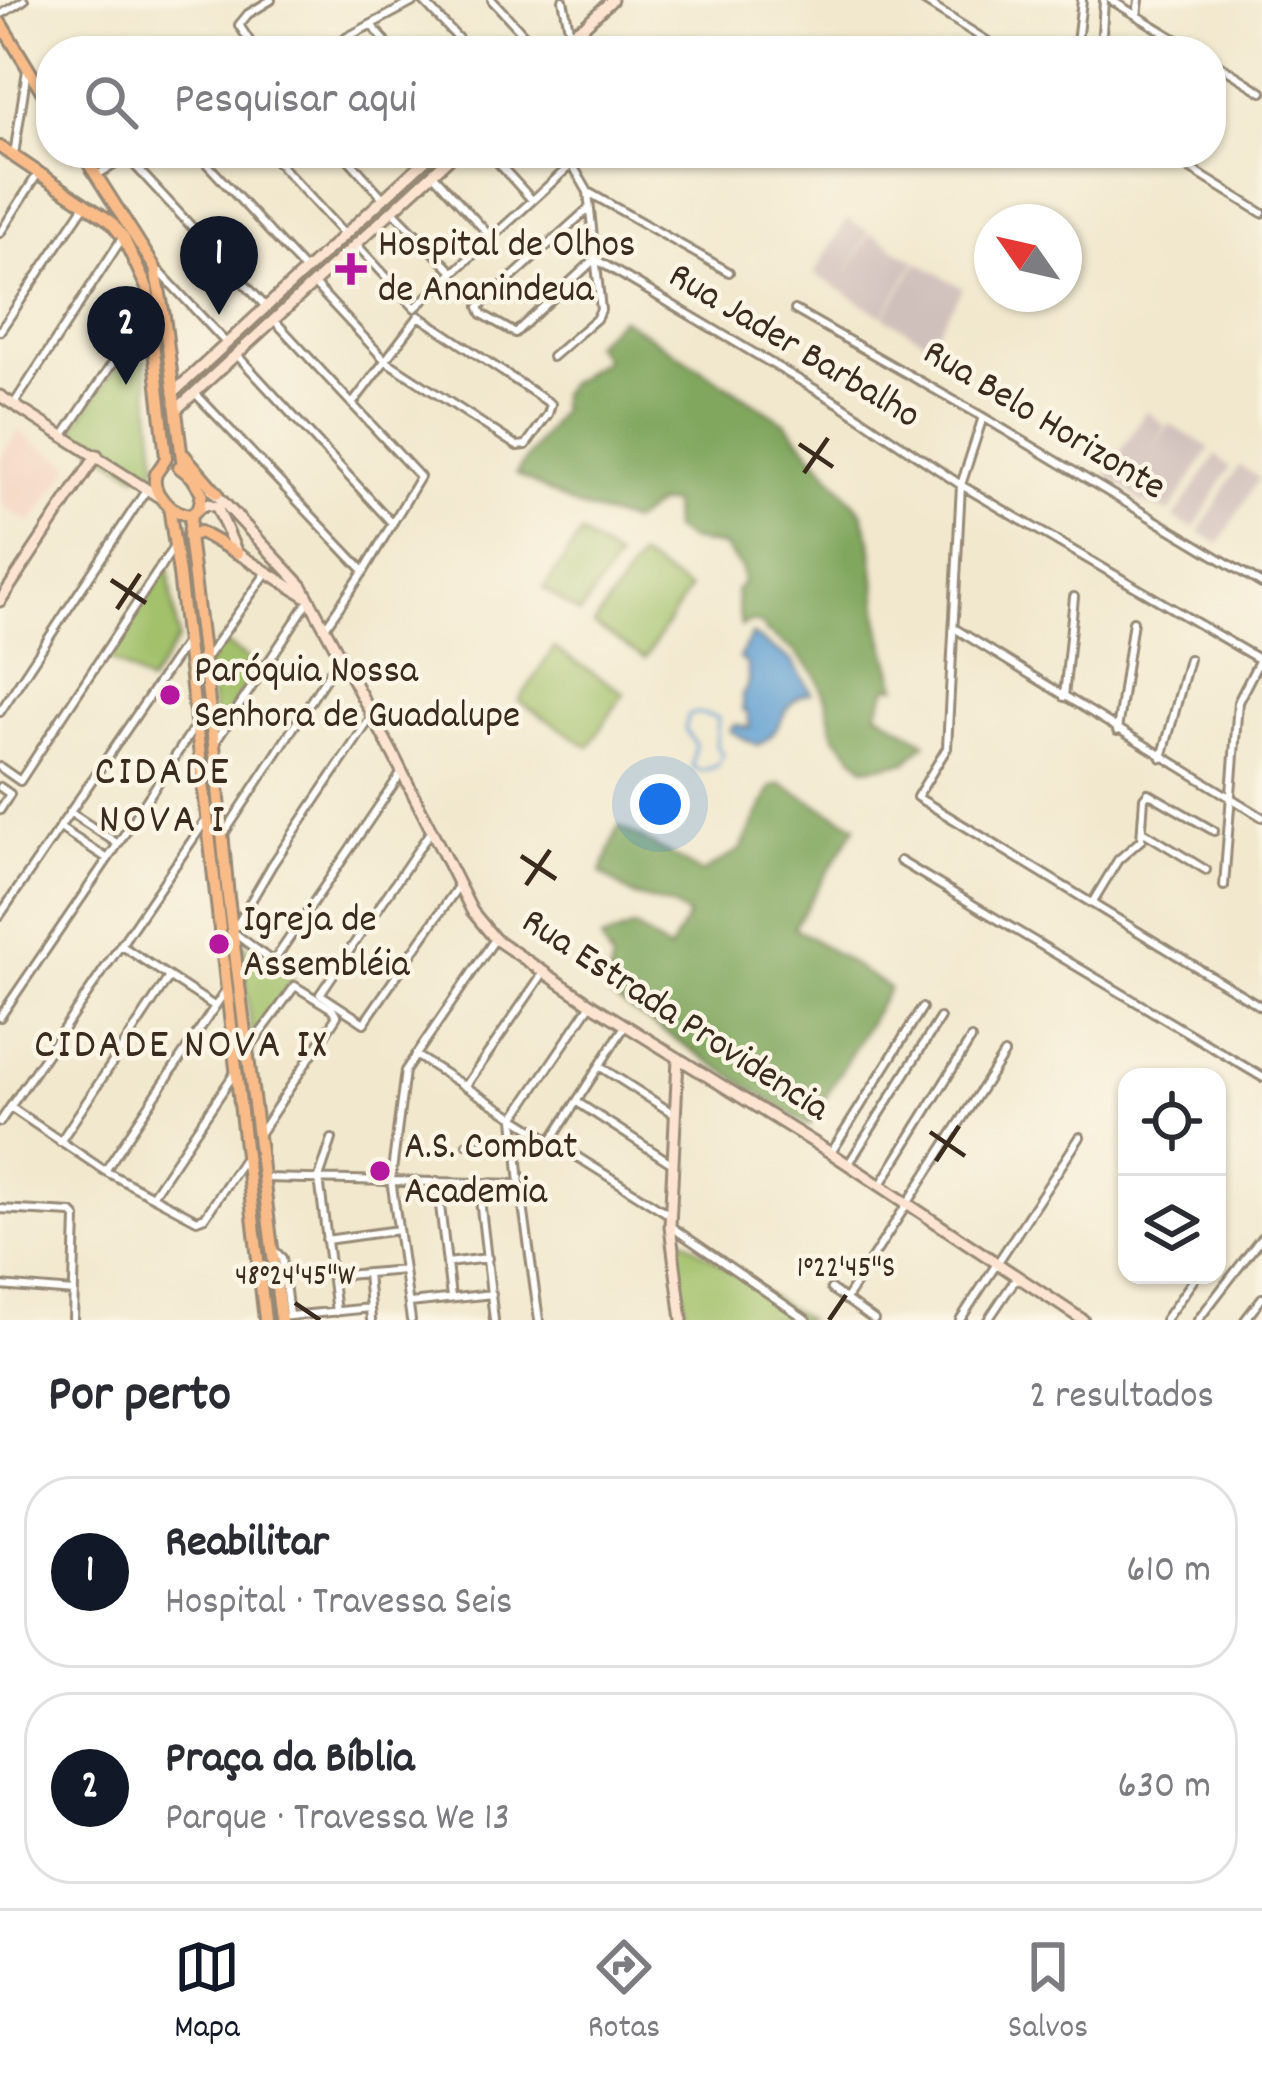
<!DOCTYPE html>
<html lang="pt">
<head>
<meta charset="utf-8">
<style>
	body { margin:0; font-family:Dekko,sans-serif; background:#f7f7f7; color:#2b2b33 }
	.controls { position:absolute; right:36px; bottom:36px; display:grid; overflow:hidden; border-radius:24px; box-shadow:0 3px 9px #0004 }
	.controls button { width:108px; height:108px; display:grid; place-items:center; padding:0; border:0; border-bottom:3px solid #e1e1e2; background:#fff; color:#2b2b33; font:60px sans-serif }
	.compass { position:absolute; left:974px; top:204px; width:108px; height:108px; border-radius:50%; background:#fff; box-shadow:0 3px 9px #0004; rotate:304deg }
	.you { position:absolute; left:660px; top:804px; width:42px; height:42px; margin:-30px; border:9px solid #fff; border-radius:50%; background:#1a73e8; box-shadow:0 0 0 18px #1a73e833 }
	.badge { display:grid; place-items:center; width:78px; height:78px; border-radius:50%; background:#111827; color:#fff; font-size:39px; font-weight:700 }
	.pin { position:absolute; translate:-50% -99px; filter:drop-shadow(0 3px 6px #0008) }
	.pin::after { content:''; position:absolute; top:63px; width:42px; height:36px; background:inherit; clip-path:polygon(0 0,100% 0,50% 100%) }
	.list { margin:0; padding:0; list-style:none }
	h2 { display:flex; justify-content:space-between; align-items:center; height:156px; margin:0; padding:0 48px; font-size:51px }
	h2 small { font-size:39px; font-weight:400; color:#7c7c81 }
	.list li { display:grid; grid-template-columns:78px 1fr auto; gap:36px; align-items:center; box-sizing:border-box; height:192px; margin:0 24px 24px; padding:0 24px; border:3px solid #e1e1e2; border-radius:48px }
	.list b { display:block; font-size:45px; white-space:nowrap }
	.list p { margin:0; font-size:39px; white-space:nowrap; color:#7c7c81 }
	.list em { font-size:39px; font-style:normal; color:#7c7c81 }
	.icon { flex:none; width:66px; height:66px; fill:none; stroke:currentColor; stroke-width:2; stroke-linecap:round; stroke-linejoin:round }
	.map { position:relative; flex:none; width:1262px; height:1320px; overflow:hidden }
	.search { position:absolute; background:#fff; box-shadow:0 3px 9px #0004; left:36px; right:36px; top:36px; height:132px; display:flex; align-items:center; gap:30px; box-sizing:border-box; padding:0 42px; border-radius:48px; color:#7c7c81; font-size:45px }
	.sheet { height:588px; background:#fff }
	nav { display:flex; justify-content:space-around; align-items:center; box-sizing:border-box; height:168px; border-top:3px solid #e1e1e2; background:#fff; font-size:33px; color:#7c7c81 }
	nav a { display:grid; justify-items:center; gap:6px }
	nav .on { color:#111827 }
	.map>svg:first-child { display:block }
	.built { fill:#f4d3c0 }
	.industrial { fill:#d0c0bc }
	.green { fill:#a2c16a; stroke:#6e7644; stroke-width:3 }
	.forest { fill:#81a75e; stroke:#5e683e; stroke-width:3 }
	.water { fill:#5f9fd2; stroke:#4d6478; stroke-width:3 }
	.lines { fill:none; stroke-linecap:round; stroke-linejoin:round }
	.stream { stroke:#5f9fd2; stroke-width:3 }
	.street-casing { stroke:#968976; stroke-width:12 }
	.secondary-casing { stroke:#968976; stroke-width:15 }
	.primary-casing { stroke:#968976; stroke-width:16 }
	.street { stroke:#fff; stroke-width:6 }
	.secondary { stroke:#fde4d0; stroke-width:9 }
	.primary { stroke:#f9bc89; stroke-width:10 }
	.ticks { fill:none; stroke:#3b2a1e; stroke-width:4.5 }
	.poi-dot { fill:#b5179e; stroke:#fcf5e5; stroke-width:4.5 }
	.labels { text-anchor:middle; dominant-baseline:central; stroke-width:9; stroke-linejoin:round; paint-order:stroke }
	.poi-label { font-size:39px; fill:#3b2a1e; stroke:#fcf5e5; text-anchor:start }
	.street-label { font-size:39px; fill:#3b2a1e; stroke:#fcf5e5 }
	.neighbourhood-label { font-size:42px; letter-spacing:3px; fill:#3b2a1e; stroke:#fcf5e5 }
	.ticks-label { font-size:30px; text-anchor:middle; fill:#3b2a1e; stroke:#fcf5e5; stroke-width:9; stroke-linejoin:round; paint-order:stroke }
</style>
</head>
<body>
<div class="map">
<svg width="1262" height="1320" viewBox="0 0 1262 1320">
	<rect width="100%" height="100%" fill="#fcf5e5"/>
	<filter id="ink" filterUnits="userSpaceOnUse"><feTurbulence type="fractalNoise" baseFrequency=".00833" numOctaves="2"/><feDisplacementMap in="SourceGraphic" scale="24" xChannelSelector="R" yChannelSelector="G"/><feConvolveMatrix kernelMatrix="1 2 1 2 8 2 1 2 1" color-interpolation-filters="sRGB"/></filter>
	<filter id="wash" filterUnits="userSpaceOnUse"><feTurbulence type="fractalNoise" baseFrequency=".004" numOctaves="4" result="noise"/><feDisplacementMap in="SourceGraphic" scale="48" xChannelSelector="R" yChannelSelector="G"/><feGaussianBlur stdDeviation="2.7" result="paint"/><feColorMatrix in="noise" values="0 0 0 0 0 0 0 0 0 0 0 0 0 0 0 0 0 1.4 0 .05"/><feComposite in="paint" operator="in"/></filter>
	<g filter="url(#wash)">
		<rect width="100%" height="100%" fill="#f1e8cd"/>
		<path class="built" d="M19 430 36 444 72 465 31 524 0 504V458Z"/>
		<path class="industrial" d="M847 219 869 232 842 279 871 233 893 246 891 250 894 248 916 261 883 316 814 274Z
			M918 262 963 288 930 343 884 317Z
			M1146 410 1165 426 1153 448 1169 424 1210 448 1170 512 1141 502 1127 489 1105 478Z
			M1216 455 1230 468 1194 529 1174 518Z
			M1239 465 1259 478 1219 544 1199 532Z"/>
		<path class="green" d="M140 334 143 337 157 464 151 473 136 474 82 439H76L69 434Z
			M581 534 617 559 580 614 544 589Z
			M639 557 689 590 645 658 594 625Z
			M168 565 178 639 149 684 107 657Z
			M221 641 259 666 216 733 206 664Z
			M554 648 624 693 589 747 519 701Z
			M241 943 293 978 252 1040Z
			M675 1234 807 1320H686Z"/>
		<path class="forest" d="M621 318 786 423 862 512 871 540 880 627 897 687 888 686 877 712 926 743 906 762 865 768 834 735 826 698 815 674 794 651 765 631 763 626 753 621 741 626 736 591 743 582 741 568 723 546 689 540 673 530 672 503 657 504 632 522 575 506 516 474 560 411 559 396 567 385 605 359 593 344Z
			M781 784 856 826 794 927 889 988 809 1126 606 994 612 962 601 940 634 927 669 951 688 916 673 906 632 895 601 873 619 826 702 873 741 849 772 787Z"/>
		<path class="water" d="M752 635 792 661 812 693C777 698 788 733 757 745L730 731 734 725 750 728 748 714 743 710 742 695C749 688 749 674 747 664L739 658Z"/>
		<g class="lines">
			<path class="stream" d="M697 713 718 718 716 746 723 754 717 766 701 771 692 767 695 744 685 729 688 716Z"/>
		</g>
	</g>
	<g filter="url(#ink)">
		<g class="lines">
			<g class="street-casing">
				<path id="street" d="M422 0 470 51
					M492 0 539 51
					M563 0 571 38
					M922 0 1003 51
					M1111 0 1195 51
					M0 15 24 0
					M1137 16 1139 0
					M373 27 394 51
					M256 51 239 25 248 14 271 0
					M321 51 417 0
					M1076 51 1082 0
					M1101 51 1104 0
					M1211 60 1262 92
					M197 153 306 271
					M269 153 344 234
					M343 153 384 199
					M489 153 532 200
					M1165 153 1262 213
					M14 155 27 70
					M127 157 267 308
					M433 174 491 237
					M97 175 134 153
					M588 192 729 272
					M589 208 479 307 482 314 515 333 595 259 840 404 961 485 1262 661
					M393 211 453 272
					M0 233 37 175
					M356 244 415 308
					M160 272 227 344
					M313 283 386 361 517 446 526 445 548 414 551 404 419 316
					M415 308 572 164
					M795 310 983 417 1262 584
					M274 320 420 477 364 571 326 626
					M0 331 85 205
					M236 354 391 522
					M552 357 596 319 601 310 588 192 572 164 560 153
					M195 393 364 571
					M353 403 419 316
					M14 404 121 240
					M983 417 961 485 947 748 917 797 1262 1007
					M64 435 149 309
					M954 628 1262 817
					M206 658 267 572
					M1064 697 1074 597
					M0 712 147 489
					M372 716 272 865 233 932 273 962 402 772
					M1117 731 1133 621
					M216 741 308 602
					M1162 758 1189 659
					M0 767 20 781 173 548
					M0 787 10 794 0 810
					M71 813 118 844
					M60 828 108 859
					M1142 831 1206 870
					M225 832 339 658
					M900 861 1262 1077
					M1224 886 1238 702 1259 661
					M1092 903 1118 860 1141 840 1144 798 1148 793 1214 831
					M0 915 184 645
					M122 946 214 1006
					M320 994 364 1023 459 885
					M320 994 432 829
					M0 1017 118 844 208 706
					M250 1047 295 986 332 1009 337 1016 260 1133
					M415 1055 670 1215
					M599 1066 674 1114
					M465 1087 544 972
					M577 1102 671 1163
					M10 1107 105 1171 197 1220 205 1217 243 1160
					M514 1118 520 1184 539 1320
					M514 1118 591 1004
					M0 1122 204 823
					M332 1139 319 1178 336 1312
					M551 1141 625 1026
					M60 1142 169 977
					M467 1144 516 1147
					M831 1153 922 1008
					M848 1165 940 1018
					M105 1171 226 990
					M264 1178 520 1184
					M437 1181 451 1297
					M478 1182 494 1320
					M880 1186 971 1039
					M152 1196 234 1074
					M0 1209 72 1213 76 1217 73 1320
					M673 1228 807 1320
					M326 1240 398 1230
					M274 1250 282 1258 289 1316
					M447 1263 488 1258
					M367 1273 371 1320
					M333 1276 404 1270
					M0 1286 74 1292
					M831 1289 874 1320
					M845 1300 1004 1054
					M410 1303 492 1294
					M280 1317 370 1308
					M411 1320 391 1179 405 1071 495 939
					M960 1320 1080 1137
					M988 1320 1017 1277
					M1165 1320 1197 1275
					M1198 1320 1262 1237
					M1245 1320 1262 1298"/>
			</g>
			<g class="secondary-casing">
				<path id="secondary" d="M544 51 581 27
					M564 51 586 24 612 0
					M173 393 433 153
					M0 396 159 497
					M177 409 455 153
					M212 490 302 586 393 754 472 911 495 939 591 1004 831 1153 1083 1320
					M199 508 208 504 217 507 237 553 305 596
					M0 601 97 455
					M678 1058 670 1226 682 1320"/>
			</g>
			<g class="primary-casing">
				<path id="primary" d="M0 22 51 106
					M0 147 110 221 123 237 147 288 166 457C164 464 159 468 156 474 149 494 175 515 191 515
					M82 153 155 268 164 316 182 459 185 470
					M184 455 217 493
					M179 467 192 477 202 493 199 508 191 515
					M169 506 179 574 265 1320
					M191 515 189 536 214 744 228 897 281 1320
					M189 536 200 532 237 553"/>
			</g>
			<use href="#street" class="street"/>
			<use href="#secondary" class="secondary"/>
			<use href="#primary" class="primary"/>
		</g>
	</g>
	<path class="ticks" d="M799 444 833 467M804 473 828 438M111 580 146 603M117 609 140 574M521 856 556 879M526 885 550 850M930 1132 965 1156M936 1161 959 1126M295 1303 320 1320M829 1320 846 1295"/>
	<g class="poi-dot">
		<path d="M345 251h12v12h12v12h-12v12h-12v-12h-12v-12h12z"/>
		<circle cx="170" cy="695" r="12"/>
		<circle cx="219" cy="944" r="12"/>
		<circle cx="380" cy="1171" r="12"/>
	</g>
	<g class="labels">
		<g class="poi-label">
			<text x="378" y="247">Hospital de Olhos<tspan x="378" dy="45">de Ananindeua</tspan></text>
			<text x="194" y="673">Paróquia Nossa<tspan x="194" dy="45">Senhora de Guadalupe</tspan></text>
			<text x="243" y="922">Igreja de<tspan x="243" dy="45">Assembléia</tspan></text>
			<text x="404" y="1149">A.S. Combat<tspan x="404" dy="45">Academia</tspan></text>
		</g>
		<g class="street-label">
			<text transform="translate(793 348) rotate(31)">Rua Jader Barbalho</text>
			<text transform="translate(1043 422) rotate(31)">Rua Belo Horizonte</text>
			<text transform="translate(674 1017) rotate(33)">Rua Estrada Providencia</text>
		</g>
		<g class="neighbourhood-label">
			<text x="163" y="775">CIDADE<tspan x="163" dy="48">NOVA I</tspan></text>
			<text x="182" y="1048">CIDADE NOVA IX</text>
		</g>
	</g>
	<g class="ticks-label">
		<text x="846" y="1276">1°22'45"S</text>
		<text x="295" y="1284">48°24'45"W</text>
	</g>
</svg>
<div class="controls">
<button><svg class="icon" aria-label="locate" viewBox="0 0 24 24"><circle cx="12" cy="12" r="6"/><path d="M12 2v4M12 18v4M2 12h4M18 12h4"/></svg></button>
<button><svg class="icon" aria-label="layers" viewBox="0 0 24 24"><path d="M12 4l9 5-9 5-9-5zM3 14l9 5 9-5"/></svg></button>
</div>
<svg class="compass" viewBox="-18 -18 36 36"><path d="M0-13l5 13h-10z" fill="#e53935"/><path d="M0 13l5-13h-10z" fill="#7c7c81"/></svg>
<div class="you"></div>
<div class="pin badge" style="left:219px;top:315px">1</div>
<div class="pin badge" style="left:126px;top:385px">2</div>
<div class="search"><svg class="icon" aria-label="search" viewBox="0 0 24 24"><circle cx="10" cy="10" r="6"/><path d="M15 15l6 6"/></svg>Pesquisar aqui</div>
</div>
<section class="sheet">
<h2>Por perto<small>2 resultados</small></h2>
<ul class="list">
<li><span class="badge">1</span><div><b>Reabilitar</b><p>Hospital · Travessa Seis</p></div><em>610 m</em></li>
<li><span class="badge">2</span><div><b>Praça da Bíblia</b><p>Parque · Travessa We 13</p></div><em>630 m</em></li>
</ul>
</section>
<nav>
<a class="on"><svg class="icon" aria-label="map" viewBox="0 0 24 24"><path d="M3 6l6-2 6 2 6-2v14l-6 2-6-2-6 2zM9 4v14M15 6v14"/></svg>Mapa</a>
<a><svg class="icon" aria-label="directions" viewBox="0 0 24 24"><path d="M12 3l9 9-9 9-9-9zM9 14v-3h6M13 9l2 2-2 2"/></svg>Rotas</a>
<a><svg class="icon" aria-label="saved" viewBox="0 0 24 24"><path d="M7 4h10v16l-5-4-5 4z"/></svg>Salvos</a>
</nav>
</body>
</html>
